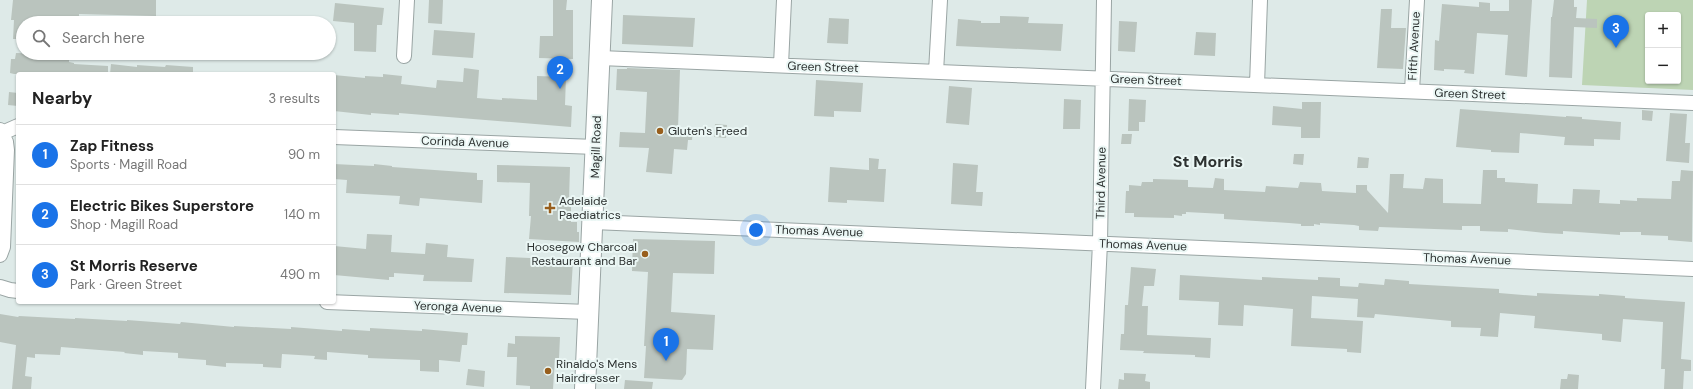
<!DOCTYPE html>
<html lang="en">
<head>
<meta charset="utf-8">
<style>
	body { margin:0; font-family:"DM Sans",sans-serif; background:#f2f2f2; color:#222 }
	.controls { position:absolute; right:12px; top:12px; display:grid; overflow:hidden; border-radius:4px; box-shadow:0 1px 3px #0004 }
	.controls button { width:36px; height:36px; display:grid; place-items:center; padding:0; border:0; border-bottom:1px solid #e0e0e0; background:#fff; color:#222; font:20px sans-serif }
	.you { position:absolute; left:756px; top:230px; width:14px; height:14px; margin:-10px; border:3px solid #fff; border-radius:50%; background:#1a73e8; box-shadow:0 0 0 6px #1a73e833 }
	.badge { display:grid; place-items:center; width:26px; height:26px; border-radius:50%; background:#1a73e8; color:#fff; font-size:13px; font-weight:700 }
	.pin { position:absolute; translate:-50% -33px; filter:drop-shadow(0 1px 2px #0008) }
	.pin::after { content:''; position:absolute; top:21px; width:14px; height:12px; background:inherit; clip-path:polygon(0 0,100% 0,50% 100%) }
	.list { margin:0; padding:0; list-style:none }
	h2 { display:flex; justify-content:space-between; align-items:center; height:52px; margin:0; padding:0 16px; font-size:17px }
	h2 small { font-size:13px; font-weight:400; color:#767676 }
	.list li { display:grid; grid-template-columns:26px 1fr auto; gap:12px; align-items:center; box-sizing:border-box; height:60px; padding:0 16px; border-top:1px solid #e0e0e0 }
	.list b { display:block; font-size:15px; white-space:nowrap }
	.list p { margin:0; font-size:13px; white-space:nowrap; color:#767676 }
	.list em { font-size:13px; font-style:normal; color:#767676 }
	.icon { flex:none; width:22px; height:22px; fill:none; stroke:currentColor; stroke-width:2; stroke-linecap:round; stroke-linejoin:round }
	.map { position:relative; flex:none; width:1693px; height:389px; overflow:hidden }
	.search { position:absolute; background:#fff; box-shadow:0 1px 3px #0004; left:16px; top:16px; width:320px; height:44px; display:flex; align-items:center; gap:10px; box-sizing:border-box; padding:0 14px; border-radius:22px; color:#767676; font-size:15px }
	.panel { position:absolute; background:#fff; box-shadow:0 1px 3px #0004; left:16px; top:72px; width:320px; height:232px; border-radius:4px }
	.map>svg:first-child { display:block }
	.green { fill:#bdd4b4; fill-rule:evenodd }
	.building { fill:#bac4be }
	.lines { fill:none; stroke-linecap:round; stroke-linejoin:round }
	.street-casing { stroke:#9aa5a4; stroke-width:16 }
	.secondary-casing { stroke:#9aa5a4; stroke-width:22 }
	.street { stroke:#fff; stroke-width:14 }
	.secondary { stroke:#fff; stroke-width:20 }
	.poi-dot { fill:#985e1c; stroke:#ebf7f5; stroke-width:1.5 }
	.labels { text-anchor:middle; dominant-baseline:central; stroke-width:4; stroke-linejoin:round; paint-order:stroke }
	.street-label { font-size:12px; fill:#2d3231; stroke:#ebf7f5 }
	.poi-label { font-size:12px; fill:#2d3231; stroke:#ebf7f5; text-anchor:start }
	.district-label { font-size:16px; font-weight:bold; fill:#2d3231; stroke:#ebf7f5 }
</style>
</head>
<body>
<div class="map">
<svg width="1693" height="389" viewBox="0 0 1693 389">
	<rect width="100%" height="100%" fill="#deeae8"/>
	<path class="green" d="M1587 0H1693V90L1582 85ZM1648 15H1678V81H1648Z"/>
	<path class="building" d="M13 0H156V16L79 14V20L38 19V22L23 21V39H13L14 20H11Z
		M429 0H443L442 24 428 23Z
		M553 0H567L566 10H573V59L539 58 540 36H553Z
		M1509 0H1532L1527 77 1505 75 1508 35 1477 33 1474 74 1464 73 1465 70 1444 69V71L1434 70 1435 40 1439 41 1442 4 1479 7V2L1490 3V11H1509Z
		M1554 0H1574V7H1577L1576 18 1597 19V28L1574 27 1572 78 1549 77 1551 17H1552Z
		M335 3 384 8 382 25H377L376 52 354 51V23L333 21Z
		M1381 9H1392L1391 28H1406L1403 69 1377 68Z
		M623 15 695 18 693 47 622 44Z
		M1000 16 1029 17 1028 23 1063 24 1061 51 956 46 958 19 981 21V23H1000Z
		M829 18 849 19 848 44 827 43Z
		M1119 21 1137 22 1135 52 1118 51Z
		M434 30 475 33 473 58 432 55Z
		M1196 32 1216 33 1215 56 1194 55Z
		M16 53 69 55V62L74 63V64L108 66V74H14L10 73 11 59H15Z
		M111 64 137 67V65L165 67 166 65 193 67V74H110Z
		M464 68 479 70 477 98 502 100V98L537 100V76L566 77 565 105 572 106 571 127 399 113V115L371 113V115L334 111V75L365 78V76L383 77V74L402 76 401 84 436 88 437 80 463 82Z
		M627 68 680 70 678 128H693L692 140H688L687 150 674 149 672 174 646 172 649 148 619 147 620 132 645 133 647 92 616 90 617 69H627Z
		M816 80 863 83 861 112 834 111V117L814 116Z
		M949 86 972 88 969 125 946 123Z
		M9 92 18 93V106L8 105Z
		M1064 99 1081 100 1080 129H1063Z
		M1129 99 1146 100 1145 122H1139V131H1128Z
		M1302 102H1321L1320 138H1301V127L1272 125 1273 106 1302 109Z
		M1460 109 1566 117V116L1582 117V119L1621 122 1620 140 1594 139V146L1564 145 1565 137 1520 133 1519 153 1491 152V150L1456 147Z
		M1642 110 1653 111 1652 121 1642 120Z
		M1670 113 1687 114 1685 143H1690L1689 163 1666 161Z
		M715 124 727 125 726 138 714 137Z
		M1122 134H1132L1131 144H1121Z
		M1294 154H1304L1303 165 1293 164Z
		M1358 157 1369 158 1368 168H1357Z
		M869 158 879 159 878 169H886L884 202 847 200V203L828 202 830 167 869 170Z
		M953 163 978 165 976 192H983L982 206 951 204Z
		M334 164 374 166V164L392 166V167L477 173V180H483L482 203 420 198 419 206 399 204 400 196 346 193 347 180 334 179Z
		M497 165 570 167 569 200H571V222H577V232H579V242L529 239 531 216H529L530 183 497 182Z
		M1483 170H1497V178H1505V182L1538 184 1537 203 1572 204 1573 189 1600 190 1599 203 1620 204V200L1637 201V198L1671 199 1672 181H1680L1681 170 1693 171 1692 242 1668 240V236L1641 235V232H1620V235L1563 231V234L1545 233 1508 229V232L1480 231V226H1462V230L1379 227 1378 231 1359 230V226L1354 225 1320 223V225L1314 224V226H1301V224L1289 223 1224 219V214L1186 212V214H1182V216L1174 215V218L1134 217V213H1125L1126 191H1129V185L1141 186 1142 182H1153V179L1188 180V187L1213 188 1215 178 1224 179V190L1265 192 1266 186 1298 188 1300 182 1321 183 1322 191 1356 193V185H1367V190L1388 213 1390 174H1404L1403 188 1423 189 1425 178 1443 179V203L1481 204Z
		M367 234 392 235 391 252 425 254 426 243 448 245 447 257 474 259 472 282 423 281 424 275 394 273V277H389V280L334 275V246L366 249Z
		M633 239 715 241 714 274 673 273 671 312 715 315 713 350 687 349 686 374 682 380 644 378 646 346H644L648 272 632 271Z
		M506 257 573 260 571 295 504 293Z
		M1131 267 1156 269 1154 286H1144L1142 306H1148L1147 335 1211 338 1210 358 1195 357V355L1143 353 1144 351 1120 350 1121 334H1124L1125 305H1128Z
		M1180 275 1262 280V277L1318 280V277L1340 278V286L1358 287 1359 283 1384 285 1385 279 1409 281V284L1499 289V293L1537 296V293L1599 296V294L1625 296V298L1685 302 1681 359 1691 360V371H1684L1683 389H1664L1665 369H1661L1663 322 1623 319 1621 342 1602 340V334L1534 328 1535 316 1500 313 1498 337 1480 336 1481 328 1451 327V321L1375 314 1374 318 1357 317 1358 299 1312 296 1311 318 1363 321 1361 353 1347 352V349L1291 346 1293 309 1244 305 1243 326 1218 325 1219 302 1179 300Z
		M0 314 18 317 19 316 75 319V318L127 321V320L180 324 181 322 234 327V326L291 329V327L342 331V329L370 331V328L422 331V329L468 333 467 345H462L460 362 439 360V372L420 371V360L368 358V355L327 352V360L314 359 315 356 282 354 281 368 263 367V364L226 363V367L206 365V360L178 358V353L143 351V355L124 353 125 352 61 347 60 355 35 354V358L27 357 25 376 32 377 31 389H12L16 345 0 342Z
		M515 336 560 337 559 358H555L553 389H530V386L516 385 517 357H507L508 343 515 344Z
		M468 369 485 371 484 387 466 385Z
		M1124 373 1146 374 1145 381 1150 382V389H1118L1119 379 1124 380Z
		M1568 374 1579 375 1578 389H1560L1561 379H1567Z
		M625 380 653 382 652 389H624Z"/>
	<g class="lines">
		<g class="street-casing">
			<path id="street" d="M404 56 407 0
				M600 58 1693 103
				M781 65 784 0
				M936 72 940 0
				M1257 85 1260 0
				M1412 91 1417 0
				M0 130 6 142 7 150 3 247 0 255
				M2 133 18 126
				M334 137 596 147
				M593 222 1693 269
				M0 287 10 290 18 291
				M327 302 588 312
				M1093 389 1100 243 1104 0"/>
		</g>
		<g class="secondary-casing">
			<path id="secondary" d="M585 389 602 0"/>
		</g>
		<use href="#street" class="street"/>
		<use href="#secondary" class="secondary"/>
	</g>
	<g class="poi-dot">
		<circle cx="660" cy="131" r="4"/>
		<path d="M548 202h4v4h4v4h-4v4h-4v-4h-4v-4h4z"/>
		<circle cx="645" cy="254" r="4"/>
		<circle cx="548" cy="371" r="4"/>
	</g>
	<g class="labels">
		<g class="street-label">
			<text transform="translate(1414 46) rotate(-87)">Fifth Avenue</text>
			<text transform="translate(823 67) rotate(2)">Green Street</text>
			<text transform="translate(1146 80) rotate(2)">Green Street</text>
			<text transform="translate(1470 94) rotate(2)">Green Street</text>
			<text transform="translate(465 142) rotate(2)">Corinda Avenue</text>
			<text transform="translate(596 147) rotate(-88)">Magill Road</text>
			<text transform="translate(1101 183) rotate(-89)">Third Avenue</text>
			<text transform="translate(819 231) rotate(2)">Thomas Avenue</text>
			<text transform="translate(1143 245) rotate(2)">Thomas Avenue</text>
			<text transform="translate(1467 259) rotate(2)">Thomas Avenue</text>
			<text transform="translate(458 307) rotate(2)">Yeronga Avenue</text>
		</g>
		<g class="poi-label">
			<text x="668" y="131">Gluten's Freed</text>
			<text x="559" y="201">Adelaide<tspan x="559" dy="14">Paediatrics</tspan></text>
			<text x="637" y="247" text-anchor="end">Hoosegow Charcoal<tspan x="637" dy="14">Restaurant and Bar</tspan></text>
			<text x="556" y="364">Rinaldo's Mens<tspan x="556" dy="14">Hairdresser</tspan></text>
		</g>
		<g class="district-label">
			<text x="1208" y="161">St Morris</text>
		</g>
	</g>
</svg>
<div class="controls">
<button>+</button>
<button>−</button>
</div>
<div class="you"></div>
<div class="pin badge" style="left:666px;top:361px">1</div>
<div class="pin badge" style="left:560px;top:89px">2</div>
<div class="pin badge" style="left:1616px;top:48px">3</div>
<div class="search"><svg class="icon" aria-label="search" viewBox="0 0 24 24"><circle cx="10" cy="10" r="6"/><path d="M15 15l6 6"/></svg>Search here</div>
<section class="panel">
<h2>Nearby<small>3 results</small></h2>
<ul class="list">
<li><span class="badge">1</span><div><b>Zap Fitness</b><p>Sports · Magill Road</p></div><em>90 m</em></li>
<li><span class="badge">2</span><div><b>Electric Bikes Superstore</b><p>Shop · Magill Road</p></div><em>140 m</em></li>
<li><span class="badge">3</span><div><b>St Morris Reserve</b><p>Park · Green Street</p></div><em>490 m</em></li>
</ul>
</section>
</div>
</body>
</html>
